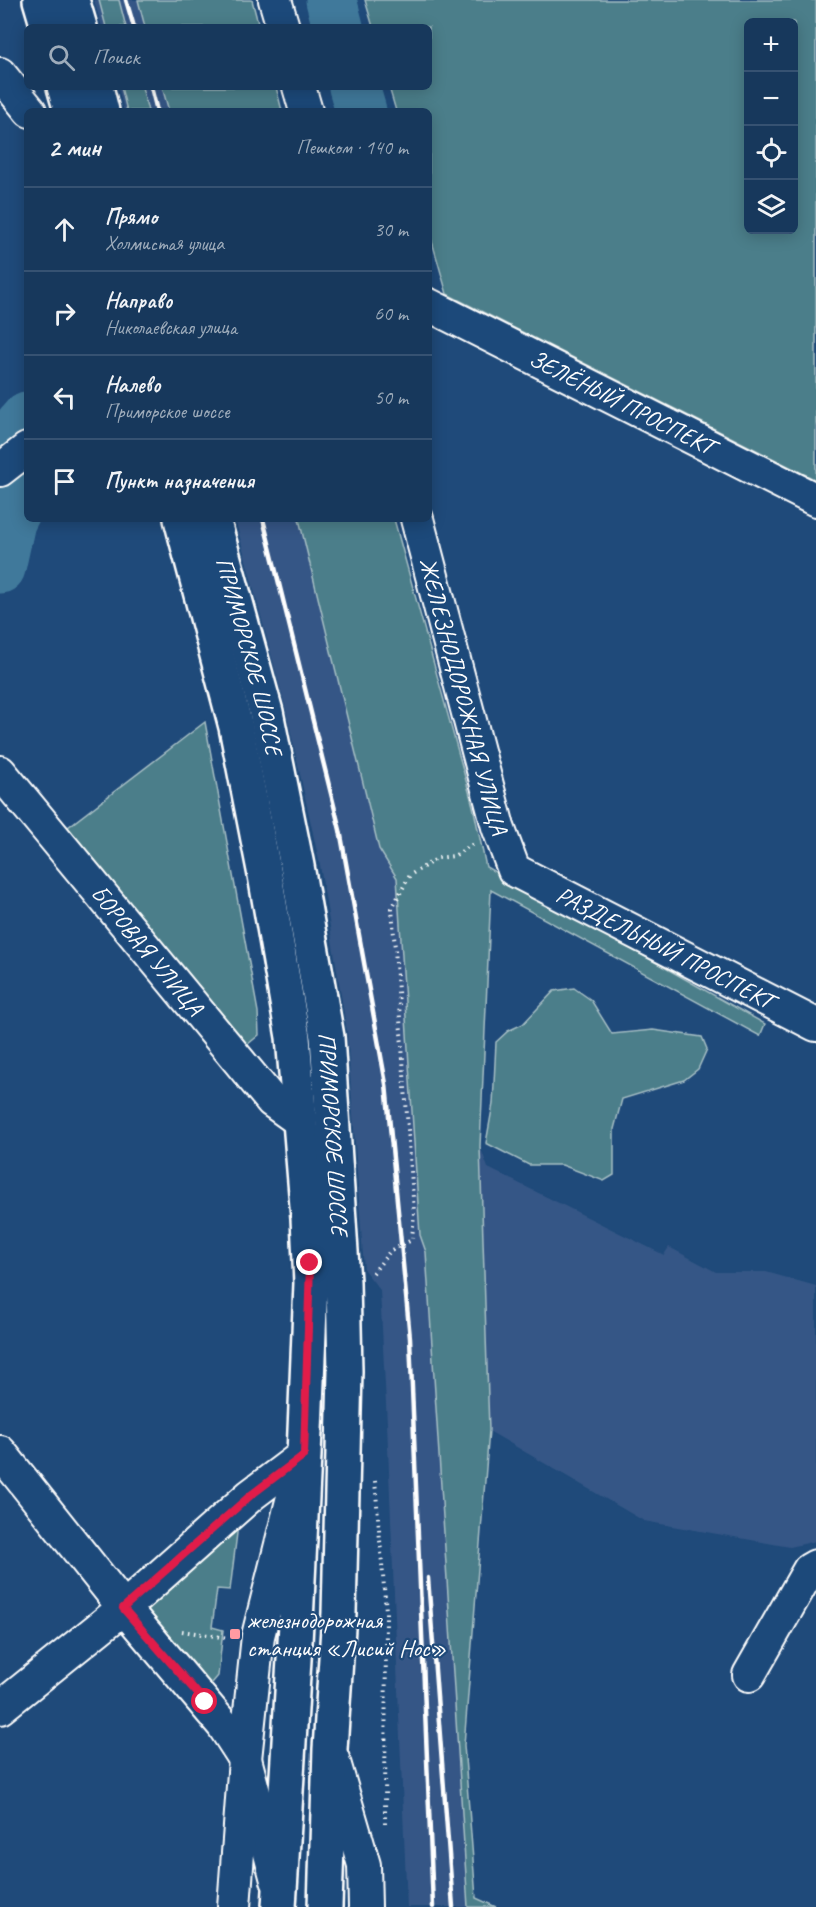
<!DOCTYPE html>
<html lang="ru">
<head>
<meta charset="utf-8">
<style>
	body { margin:0; font-family:Caveat,sans-serif; background:#244365; color:#f1f3f6 }
	.controls { position:absolute; right:18px; top:18px; display:grid; overflow:hidden; border-radius:9px; box-shadow:0 3px 15px #0003 }
	.controls button { width:54px; height:54px; display:grid; place-items:center; padding:0; border:0; border-bottom:2px solid #365272; background:#17385c; color:#f1f3f6; font:30px sans-serif }
	.stop { position:absolute; width:18px; height:18px; margin:-14px; border:4px solid #e11d48; border-radius:50%; background:#fff }
	.stop.end { background:#e11d48; border-color:#fff; box-shadow:0 2px 6px #0008 }
	.list { margin:0; padding:0; list-style:none }
	h2 { display:flex; justify-content:space-between; align-items:center; height:78px; margin:0; padding:0 24px; font-size:26px }
	h2 small { font-size:20px; font-weight:400; color:#9eacbb }
	.list li { display:grid; grid-template-columns:39px 1fr auto; gap:18px; align-items:center; box-sizing:border-box; height:84px; padding:0 24px; border-top:2px solid #365272 }
	.list b { display:block; font-size:22px; white-space:nowrap }
	.list p { margin:0; font-size:20px; white-space:nowrap; color:#9eacbb }
	.list em { font-size:20px; font-style:normal; color:#9eacbb }
	.icon { flex:none; width:33px; height:33px; fill:none; stroke:currentColor; stroke-width:2; stroke-linecap:round; stroke-linejoin:round }
	.map { position:relative; flex:none; width:816px; height:1907px; overflow:hidden }
	.search { position:absolute; background:#17385c; box-shadow:0 3px 15px #0003; left:24px; top:24px; width:408px; height:66px; display:flex; align-items:center; gap:15px; box-sizing:border-box; padding:0 21px; border-radius:9px; color:#9eacbb; font-size:22px }
	.panel { position:absolute; background:#17385c; box-shadow:0 3px 15px #0003; left:24px; top:108px; width:408px; height:414px; border-radius:9px }
	.map>svg:first-child { display:block }
	.built { fill:#365786 }
	.green { fill:#4c7e8a; stroke:#a6bec4; stroke-width:1.5; fill-rule:evenodd }
	.lines { fill:none; stroke-linecap:round; stroke-linejoin:round }
	.river { stroke:#41799b; stroke-width:51 }
	.minor-casing { stroke:#fff; stroke-width:36 }
	.major-casing { stroke:#fff; stroke-width:38 }
	.path { stroke:#fff; stroke-width:4; stroke-dasharray:1.5 4.5; stroke-linecap:butt }
	.minor { stroke:#1f4a7a; stroke-width:32 }
	.major { stroke:#1f4a7a; stroke-width:33 }
	.rail { stroke:#fff; stroke-width:4.5 }
	.route { stroke:#e11d48; stroke-width:8 }
	.poi-dot { fill:#ff9aa2; stroke:#1f4a7a; stroke-width:2 }
	.labels { text-anchor:middle; dominant-baseline:central; stroke-width:4.5; stroke-linejoin:round; paint-order:stroke }
	.street-label { font-size:24px; fill:#fff; stroke:#1f4a7a }
	.poi-label { font-size:24px; fill:#fff; stroke:#1f4a7a; text-anchor:start }
</style>
</head>
<body>
<div class="map">
<svg width="816" height="1907" viewBox="0 0 816 1907">
	<rect width="100%" height="100%" fill="#1f4a7a"/>
	<filter id="ink" filterUnits="userSpaceOnUse"><feTurbulence type="fractalNoise" baseFrequency=".0167" numOctaves="2"/><feDisplacementMap in="SourceGraphic" scale="12" xChannelSelector="R" yChannelSelector="G"/><feConvolveMatrix kernelMatrix="1 2 1 2 8 2 1 2 1" color-interpolation-filters="sRGB"/></filter>
	<g filter="url(#ink)">
		<path class="built" d="M94 0H211L218 27H102Z
			M118 87H234L241 111H124Z
			M235 519H346L480 1146 488 1168 664 1255 669 1247 716 1272H766L816 1286V1541L790 1547 644 1521 489 1431 464 1745 476 1898 496 1907H407L387 1423 380 1290 364 1270 347 1032 320 865 285 706Z"/>
		<path class="green" d="M99 0H119L126 27H106Z
			M138 0H252L259 27H145Z
			M365 0H816V480L447 294 429 231V111H396L389 87H429V27H373ZM748 22H794V230H748Z
			M121 87H142L148 111H127Z
			M162 87H276L282 111H169Z
			M299 519H394L473 806 486 867 765 1024 760 1036 491 890 480 1146 489 1430 464 1745 476 1898 496 1907H468L426 1252 420 1235 397 878 379 849Z
			M205 722 258 1012 259 1035 248 1044H232L63 831Z
			M574 988 591 1000 612 1034 653 1030 702 1037 707 1049 698 1069 684 1080 622 1099 614 1129V1175L604 1181 562 1165H529L486 1143 493 1104 496 1042 508 1031 523 1024 554 991Z
			M238 1525 230 1590 217 1589 212 1627 223 1630 218 1676 212 1683H203L144 1614 150 1592Z"/>
		<g class="lines">
			<path class="river" d="M331 0 338 27
				M354 87 361 111
				M27 417 9 438 27 461
				M0 568 10 522 27 488"/>
			<g class="minor-casing">
				<g id="minor">
					<path d="M275 0 283 27"/>
					<path d="M0 74 30 111"/>
					<path d="M299 87 306 111"/>
					<path id="s1" d="M429 305 816 500"/>
					<path d="M0 470 27 449"/>
					<path id="s2" d="M417 519 498 827 514 870 816 1025"/>
					<path id="s3" d="M0 772 272 1101 300 1121"/>
					<path d="M0 1452 124 1608 223 1725 245 1759 277 1880"/>
					<path d="M749 1675 809 1570 816 1566"/>
					<path d="M0 1708 124 1608 251 1495 304 1455"/>
					<path d="M333 1759 364 1865 365 1907"/>
					<path d="M234 1907 245 1759 258 1636 294 1493"/>
				</g>
			</g>
			<g class="major-casing">
				<g id="major">
					<path d="M40 0 48 27"/>
					<path d="M72 0 80 27"/>
					<path d="M64 87 71 111"/>
					<path d="M96 87 102 111"/>
					<path d="M181 519 236 727 265 875 293 1037 308 1218 311 1283 304 1455 295 1643 279 1907"/>
					<path id="s4" d="M213 519 266 712 297 866 327 1037 343 1282 345 1371 339 1613 330 1749 325 1907"/>
				</g>
			</g>
			<path class="path" d="M373 1273 391 1250 412 1240 414 1212 392 908 410 875 438 858 454 856 473 844
				M375 1481 386 1611 385 1824
				M182 1631 228 1638"/>
			<use href="#minor" class="minor"/>
			<use href="#major" class="major"/>
			<path class="rail" d="M126 0 134 27
				M151 87 157 111
				M263 519 340 830 386 1084 410 1338 433 1907
				M428 1578 453 1907"/>
		</g>
	</g>
	<g class="lines" filter="url(#ink)">
		<path class="route" d="M205 1702 123 1608 251 1495 304 1455 310 1263"/>
	</g>
	<rect class="poi-dot" x="229" y="1628" width="12" height="12" rx="3"/>
	<g class="labels">
		<g class="street-label">
			<text stroke="none"><textPath href="#s1" startOffset="216">ЗЕЛЁНЫЙ ПРОСПЕКТ</textPath></text>
			<text stroke="none"><textPath href="#s4" startOffset="142">ПРИМОРСКОЕ ШОССЕ</textPath></text>
			<text stroke="none"><textPath href="#s2" startOffset="183">ЖЕЛЕЗНОДОРОЖНАЯ УЛИЦА</textPath></text>
			<text stroke="none"><textPath href="#s2" startOffset="534">РАЗДЕЛЬНЫЙ ПРОСПЕКТ</textPath></text>
			<text stroke="none"><textPath href="#s3" startOffset="231">БОРОВАЯ УЛИЦА</textPath></text>
			<text stroke="none"><textPath href="#s4" startOffset="628">ПРИМОРСКОЕ ШОССЕ</textPath></text>
		</g>
		<g class="poi-label">
			<text x="247" y="1620">железнодорожная<tspan x="247" dy="28">станция «Лисий Нос»</tspan></text>
		</g>
	</g>
</svg>
<div class="controls">
<button>+</button>
<button>−</button>
<button><svg class="icon" aria-label="locate" viewBox="0 0 24 24"><circle cx="12" cy="12" r="6"/><path d="M12 2v4M12 18v4M2 12h4M18 12h4"/></svg></button>
<button><svg class="icon" aria-label="layers" viewBox="0 0 24 24"><path d="M12 4l9 5-9 5-9-5zM3 14l9 5 9-5"/></svg></button>
</div>
<div class="stop" style="left:205px;top:1702px"></div>
<div class="stop end" style="left:310px;top:1263px"></div>
<div class="search"><svg class="icon" aria-label="search" viewBox="0 0 24 24"><circle cx="10" cy="10" r="6"/><path d="M15 15l6 6"/></svg>Поиск</div>
<section class="panel">
<h2>2 мин<small>Пешком · 140 m</small></h2>
<ul class="list">
<li><svg class="icon" aria-label="ahead" viewBox="0 0 24 24"><path d="M12 20V5M6 11l6-6 6 6"/></svg><div><b>Прямо</b><p>Холмистая улица</p></div><em>30 m</em></li>
<li><svg class="icon" aria-label="right" viewBox="0 0 24 24"><path d="M7 20v-9h11M14 6l5 5-5 5"/></svg><div><b>Направо</b><p>Николаевская улица</p></div><em>60 m</em></li>
<li><svg class="icon" aria-label="left" viewBox="0 0 24 24"><path d="M17 20v-9H6M10 6l-5 5 5 5"/></svg><div><b>Налево</b><p>Приморское шоссе</p></div><em>50 m</em></li>
<li><svg class="icon" aria-label="arrive" viewBox="0 0 24 24"><path d="M6 21V4h12l-3 4 3 4H6"/></svg><div><b>Пункт назначения</b></div></li>
</ul>
</section>
</div>
</body>
</html>
